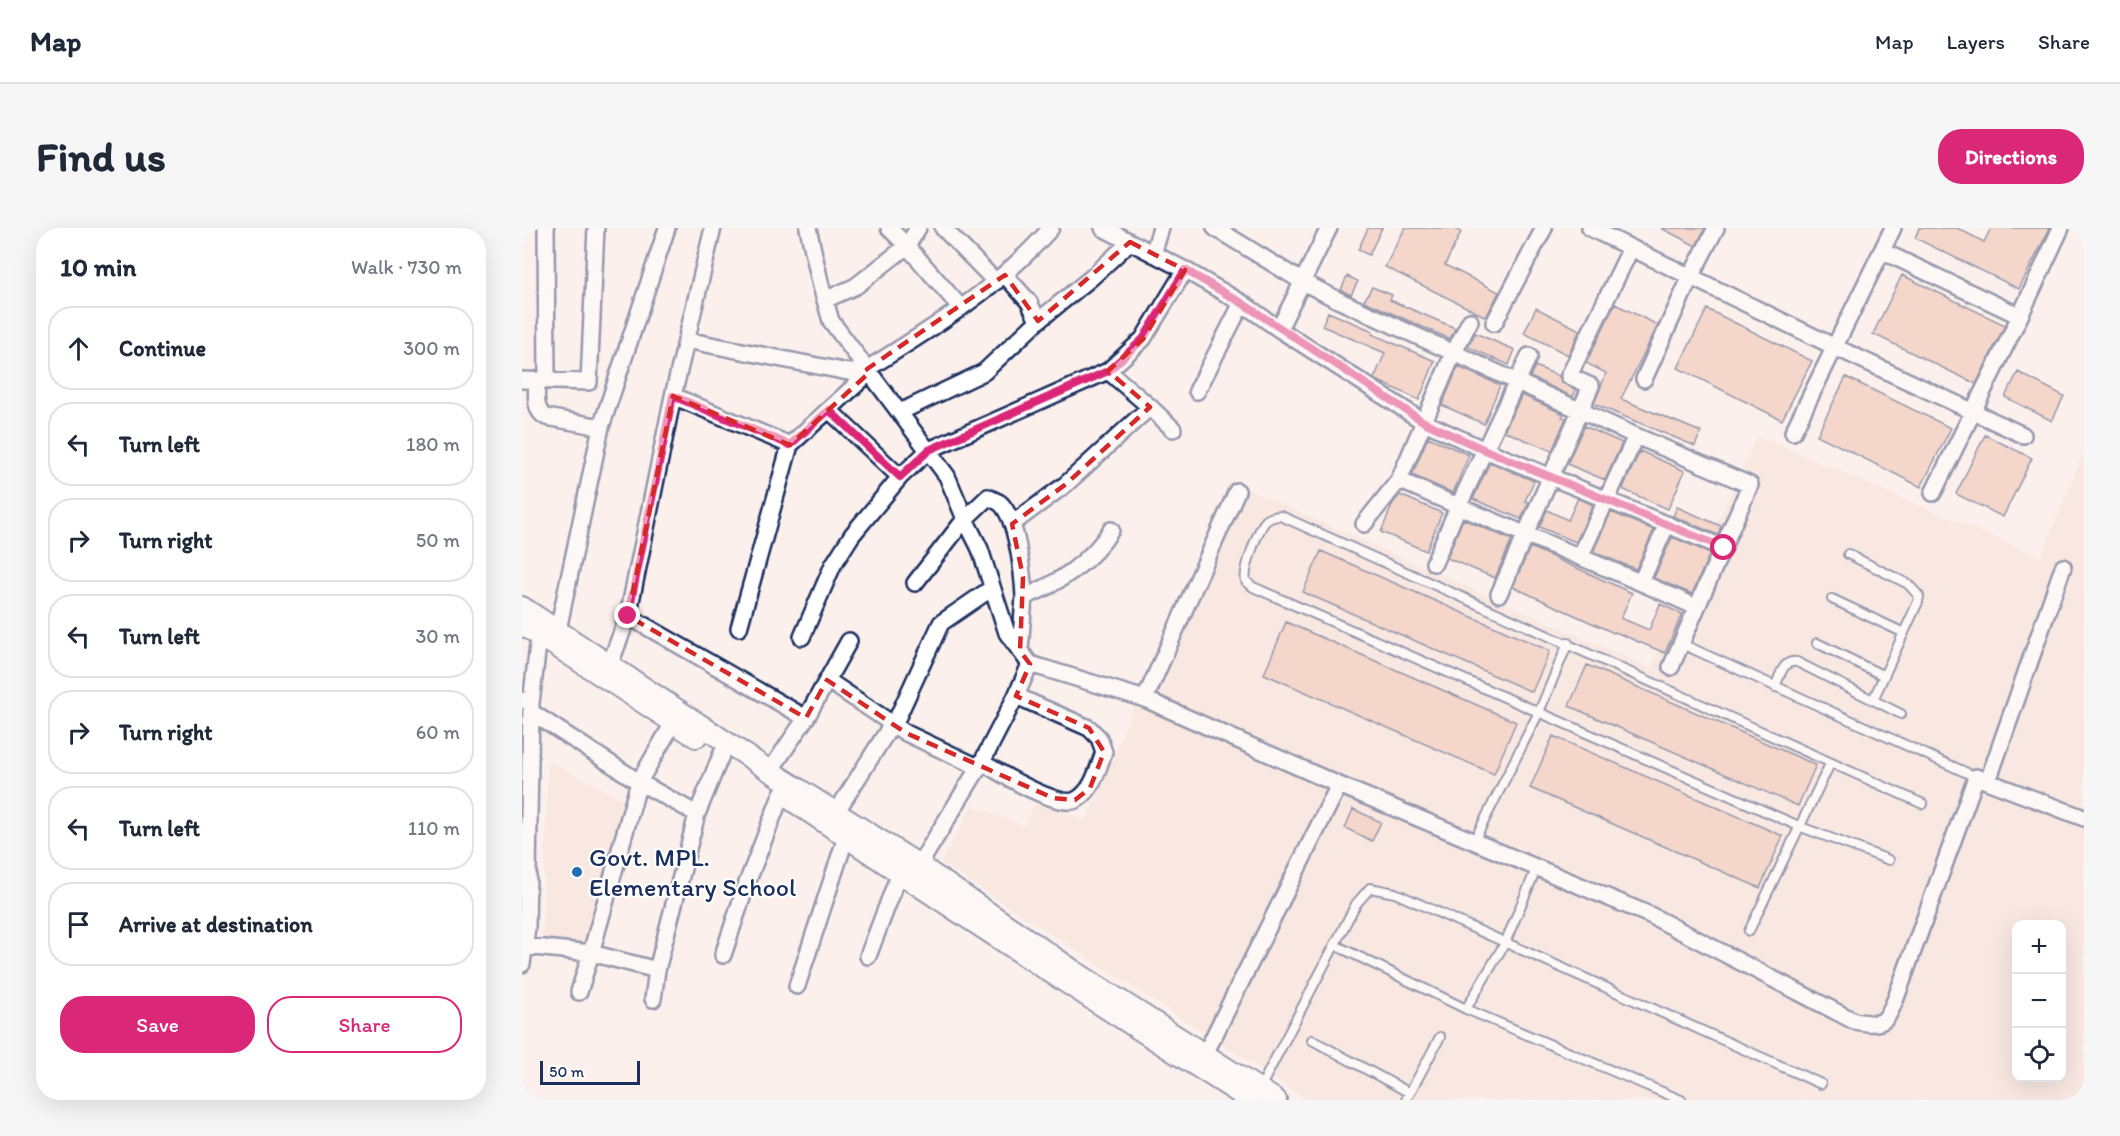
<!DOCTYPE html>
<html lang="en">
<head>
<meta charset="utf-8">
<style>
	body { margin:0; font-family:Itim,sans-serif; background:#f6f6f7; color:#1f2937 }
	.controls { position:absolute; right:18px; bottom:18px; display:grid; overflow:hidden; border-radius:12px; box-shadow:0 6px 24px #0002 }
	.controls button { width:54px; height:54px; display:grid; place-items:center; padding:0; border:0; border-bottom:2px solid #e0e1e3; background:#fff; color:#1f2937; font:30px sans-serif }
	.scale { position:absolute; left:18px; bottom:15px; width:100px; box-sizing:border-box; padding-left:6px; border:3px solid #1b2f5e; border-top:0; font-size:16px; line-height:21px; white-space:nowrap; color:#1b2f5e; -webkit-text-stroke:4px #fff; paint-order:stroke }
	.stop { position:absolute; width:18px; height:18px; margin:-14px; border:4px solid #db2777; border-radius:50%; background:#fff }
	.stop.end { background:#db2777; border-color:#fff; box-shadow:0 2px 6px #0008 }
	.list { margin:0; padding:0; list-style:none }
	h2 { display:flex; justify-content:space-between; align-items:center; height:78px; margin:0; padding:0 24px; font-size:26px }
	h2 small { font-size:20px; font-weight:400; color:#747a83 }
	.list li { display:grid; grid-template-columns:39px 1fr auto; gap:18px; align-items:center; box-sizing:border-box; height:84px; margin:0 12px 12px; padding:0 12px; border:2px solid #e0e1e3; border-radius:24px }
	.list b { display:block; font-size:22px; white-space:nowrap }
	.list em { font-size:20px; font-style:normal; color:#747a83 }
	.actions { display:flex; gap:12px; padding:18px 24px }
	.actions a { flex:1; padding:14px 0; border:2px solid #db2777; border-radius:24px; text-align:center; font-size:21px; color:#db2777 }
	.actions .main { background:#db2777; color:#fff }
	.icon { flex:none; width:33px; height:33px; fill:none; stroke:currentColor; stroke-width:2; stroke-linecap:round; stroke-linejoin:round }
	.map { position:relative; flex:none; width:1562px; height:872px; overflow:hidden; border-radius:24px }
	header { display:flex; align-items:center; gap:36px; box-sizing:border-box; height:84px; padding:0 30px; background:#fff; border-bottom:2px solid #e0e1e3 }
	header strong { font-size:28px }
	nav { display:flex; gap:33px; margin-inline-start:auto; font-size:21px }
	.intro { display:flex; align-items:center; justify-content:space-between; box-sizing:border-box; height:144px; padding:0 36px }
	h1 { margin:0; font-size:42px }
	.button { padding:15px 27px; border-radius:24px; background:#db2777; color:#fff; font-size:21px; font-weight:700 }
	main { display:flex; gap:36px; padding:0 36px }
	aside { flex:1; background:#fff; border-radius:24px; box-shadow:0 6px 24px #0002 }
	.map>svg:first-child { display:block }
	.built { fill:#f6ded5; fill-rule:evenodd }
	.building { fill:#ebb5a0; stroke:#1b2f5e; stroke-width:1.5 }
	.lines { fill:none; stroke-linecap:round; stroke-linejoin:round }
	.service-casing { stroke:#1b2f5e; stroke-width:12 }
	.minor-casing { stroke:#1b2f5e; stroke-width:20 }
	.tertiary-casing { stroke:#1b2f5e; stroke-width:24 }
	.service { stroke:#fff; stroke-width:8 }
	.minor { stroke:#fff; stroke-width:15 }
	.tertiary { stroke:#fff; stroke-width:20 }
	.route { stroke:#db2777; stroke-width:8 }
	.marked { fill:none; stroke:#d62828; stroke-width:4.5; stroke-dasharray:12 8; stroke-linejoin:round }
	.poi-dot { fill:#1f6fb2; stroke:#fff; stroke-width:2 }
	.labels { text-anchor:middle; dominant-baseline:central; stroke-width:4.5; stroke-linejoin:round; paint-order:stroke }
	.poi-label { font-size:26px; fill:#1b2f5e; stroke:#fff; text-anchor:start }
</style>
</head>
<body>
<header>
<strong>Map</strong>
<nav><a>Map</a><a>Layers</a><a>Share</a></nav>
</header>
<div class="intro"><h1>Find us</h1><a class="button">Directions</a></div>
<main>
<aside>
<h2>10 min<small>Walk · 730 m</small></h2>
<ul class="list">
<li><svg class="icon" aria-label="ahead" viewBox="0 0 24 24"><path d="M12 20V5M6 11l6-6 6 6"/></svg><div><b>Continue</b></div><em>300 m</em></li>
<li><svg class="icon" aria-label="left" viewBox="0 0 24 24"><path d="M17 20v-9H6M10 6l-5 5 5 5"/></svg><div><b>Turn left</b></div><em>180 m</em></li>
<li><svg class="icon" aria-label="right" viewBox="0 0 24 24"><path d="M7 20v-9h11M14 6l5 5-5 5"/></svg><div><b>Turn right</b></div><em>50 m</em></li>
<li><svg class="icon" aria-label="left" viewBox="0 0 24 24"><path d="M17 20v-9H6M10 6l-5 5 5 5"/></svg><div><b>Turn left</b></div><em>30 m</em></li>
<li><svg class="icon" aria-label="right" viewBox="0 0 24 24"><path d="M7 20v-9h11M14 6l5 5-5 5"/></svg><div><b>Turn right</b></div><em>60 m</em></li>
<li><svg class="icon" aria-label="left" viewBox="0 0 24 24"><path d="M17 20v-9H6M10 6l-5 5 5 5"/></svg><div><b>Turn left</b></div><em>110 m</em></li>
<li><svg class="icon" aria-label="arrive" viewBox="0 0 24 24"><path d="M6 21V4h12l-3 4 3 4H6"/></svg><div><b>Arrive at destination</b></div></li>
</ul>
<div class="actions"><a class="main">Save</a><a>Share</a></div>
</aside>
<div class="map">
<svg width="1562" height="872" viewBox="0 0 1562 872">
	<rect width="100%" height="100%" fill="#fbf0ec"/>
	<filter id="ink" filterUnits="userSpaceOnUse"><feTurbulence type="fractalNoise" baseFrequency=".0167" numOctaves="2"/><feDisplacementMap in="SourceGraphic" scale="12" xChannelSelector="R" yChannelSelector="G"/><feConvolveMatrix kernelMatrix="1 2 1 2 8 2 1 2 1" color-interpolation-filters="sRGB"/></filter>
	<g filter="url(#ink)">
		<path class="built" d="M1235 208 1519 329 1562 223V872H786L419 635 450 577 502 598 514 573 564 593 707 253 1129 440ZM1494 696H1540V850H1494Z
			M26 533 108 575 65 721 20 713Z"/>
		<path class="building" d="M846 0H860L847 27 836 22Z
			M883 0H932L939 4 923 37 977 64 964 89 863 39Z
			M1139 0H1183L1174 18Z
			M1397 0H1435L1462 14 1469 0H1528L1497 61 1393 10Z
			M1380 47 1483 97 1454 156 1351 106Z
			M825 48 836 53 829 67 819 62Z
			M850 59 870 67 868 72 933 100 928 111 842 73Z
			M1093 76 1136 97 1099 171 1179 204 1173 218 1072 176 1084 145 1064 135Z
			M1014 80 1058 102 1046 127 1002 105Z
			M1185 81 1290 133 1260 192 1156 140Z
			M806 84 851 103 850 106 913 133 897 172 852 151 863 125 800 98Z
			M953 105 993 122 987 137 946 119Z
			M1013 138 1037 148 1039 154 1054 162 1051 169 1008 149Z
			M936 139 978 157 962 196 920 177Z
			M1496 144 1542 168 1530 193 1483 169Z
			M1324 149 1429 200 1399 259 1295 207Z
			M1000 167 1042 186 1040 189 1044 190 1030 223 982 203Z
			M1062 198 1100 215 1083 252 1045 236Z
			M1463 207 1510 230 1481 289 1434 266Z
			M906 209 947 227 931 265 890 247Z
			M1118 223 1163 243 1146 281 1102 262 1101 260Z
			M968 234 1012 253 1003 273 1007 274 999 291 951 271Z
			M878 267 920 285 904 323 859 304 871 275Z
			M1056 270 1071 277 1054 314 1017 299 1025 282 1046 292Z
			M1155 279 1199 298 1196 307 1151 288Z
			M1089 284 1132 302 1114 341 1071 324Z
			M941 291 990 312 973 350 925 330Z
			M1150 309 1188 325 1170 366 1132 350Z
			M1008 319 1110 365 1099 390 1127 402 1138 376 1160 386 1143 425 1093 404 1092 405 991 359Z
			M799 323 1028 423 1010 464 781 364Z
			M764 394 994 494 972 546 742 446Z
			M1065 437 1294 537 1276 578 1047 478Z
			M1031 508 1261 608 1238 660 1008 560Z
			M831 581 859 594 850 613 823 600Z"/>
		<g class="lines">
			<g class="service-casing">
				<path id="service" d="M1326 326 1386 356 1397 368 1396 374 1351 472
					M1310 371 1382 405
					M1295 415 1362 448
					M1160 416 1454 549
					M1253 459C1258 448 1261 431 1275 434L1379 486
					M952 613 1017 484 1046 415
					M1367 632 1279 599 731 359 724 353C721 342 735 305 742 295 745 290 753 288 759 288L1401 576
					M1227 703 1308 536
					M813 717 944 781 1159 872
					M944 781 983 715 1015 639
					M790 812 888 865
					M738 860 834 676 848 660 873 665 1299 856
					M884 872 918 809"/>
			</g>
			<g class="minor-casing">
				<path id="minor" d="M24 0 25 152
					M286 0 299 58 309 93 425 248 443 291 458 321 485 405 508 436 494 468
					M367 0 385 18 396 0
					M421 0 474 54
					M581 0 663 42 621 111 586 143
					M693 0 781 54 818 73 1114 208 1228 257 1149 439
					M1068 0 1313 119 1501 207
					M1360 23 1498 88
					M631 26 639 0
					M663 42 720 75 757 101 807 0
					M483 47 507 74 516 93
					M303 72 334 58 385 18 439 80
					M972 95 1022 0
					M757 101 902 194 963 222 1202 320
					M164 112 326 144H348
					M345 141C411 100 478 59 529 0
					M1122 151 1169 48 1194 0
					M0 152 67 154 74 0
					M15 152C15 165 11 182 24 189L79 199
					M675 163 720 75
					M151 168 268 217 348 144
					M307 182 378 249 407 222 586 143 628 179
					M378 184 462 144 516 93 569 50 608 14
					M1271 204 1371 0
					M877 252C975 297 1076 334 1174 379
					M1411 265 1498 88 1539 0
					M490 296 544 256 628 179 651 201
					M842 296 877 252 931 126 948 93
					M1058 329 1114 208
					M912 335 936 279 1007 128
					M1119 354 1145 296
					M393 355 443 291 466 269C469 271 475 273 478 275 495 290 501 347 502 369
					M977 366 1069 158 1047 148 1109 20
					M106 388 284 490
					M217 400 268 217
					M36 402 79 199 145 0
					M280 409 311 337 330 307 378 249
					M498 423 502 369C536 356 570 333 589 302
					M88 436 106 388 151 168 191 0
					M508 436 623 471 817 557 1128 687 1332 793C1361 798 1363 797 1374 770L1454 549 1562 590
					M305 452 384 505 456 539
					M623 471 715 263
					M0 472 9 475 17 408
					M248 543 284 490 327 413
					M1466 553 1541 339
					M175 586 200 525
					M308 594 370 496 372 497 419 395 470 360
					M397 637 460 534C476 544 537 581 554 572 571 563 576 540 582 524L577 510 567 500 494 468 460 534
					M3 718 69 725 117 554 9 484
					M201 727 225 655 260 565
					M346 728 378 644
					M0 736 5 700 9 478
					M275 758 324 609
					M57 764 69 725 135 742 175 586 117 554 151 495
					M131 771 135 742
					M683 826 817 557"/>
			</g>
			<g class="tertiary-casing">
				<path id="tertiary" d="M0 379 248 543 397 637 552 743 754 872
					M0 396 174 509
					M271 573C421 675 574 775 728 872"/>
			</g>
			<use href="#service" class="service"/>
			<use href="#minor" class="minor"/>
			<use href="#tertiary" class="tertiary"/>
		</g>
	</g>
	<g class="lines" filter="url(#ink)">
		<path class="route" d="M106 388 151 168 268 217 307 182 378 249 407 222 586 143 621 111 663 42 720 75 902 194 963 222 1202 320"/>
	</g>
	<path d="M0 0H1562V872H0ZM608 14 663 42 621 111 586 143 628 179 544 256 490 296 501 349 498 423 508 436 494 468 567 500 582 524 568 560 553 572 531 570 384 505 305 452 284 490 106 388 151 168 268 217 348 144 345 141 483 47 516 93Z" fill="#fbf0ec" fill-opacity=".55" fill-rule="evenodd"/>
	<path class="marked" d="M608 14 663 42 621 111 586 143 628 179 544 256 490 296 501 349 498 423 508 436 494 468 567 500 582 524 568 560 553 572 531 570 384 505 305 452 284 490 106 388 151 168 268 217 348 144 345 141 483 47 516 93Z"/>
	<circle class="poi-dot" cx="55" cy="644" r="6"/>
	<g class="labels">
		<g class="poi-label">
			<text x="67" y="629">Govt. MPL.<tspan x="67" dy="30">Elementary School</tspan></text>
		</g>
	</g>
</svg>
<div class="controls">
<button>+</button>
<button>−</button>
<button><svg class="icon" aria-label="locate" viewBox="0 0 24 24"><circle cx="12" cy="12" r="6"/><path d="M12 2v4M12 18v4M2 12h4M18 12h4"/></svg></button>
</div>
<div class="scale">50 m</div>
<div class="stop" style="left:1202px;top:320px"></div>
<div class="stop end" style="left:106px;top:388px"></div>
</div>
</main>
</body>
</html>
